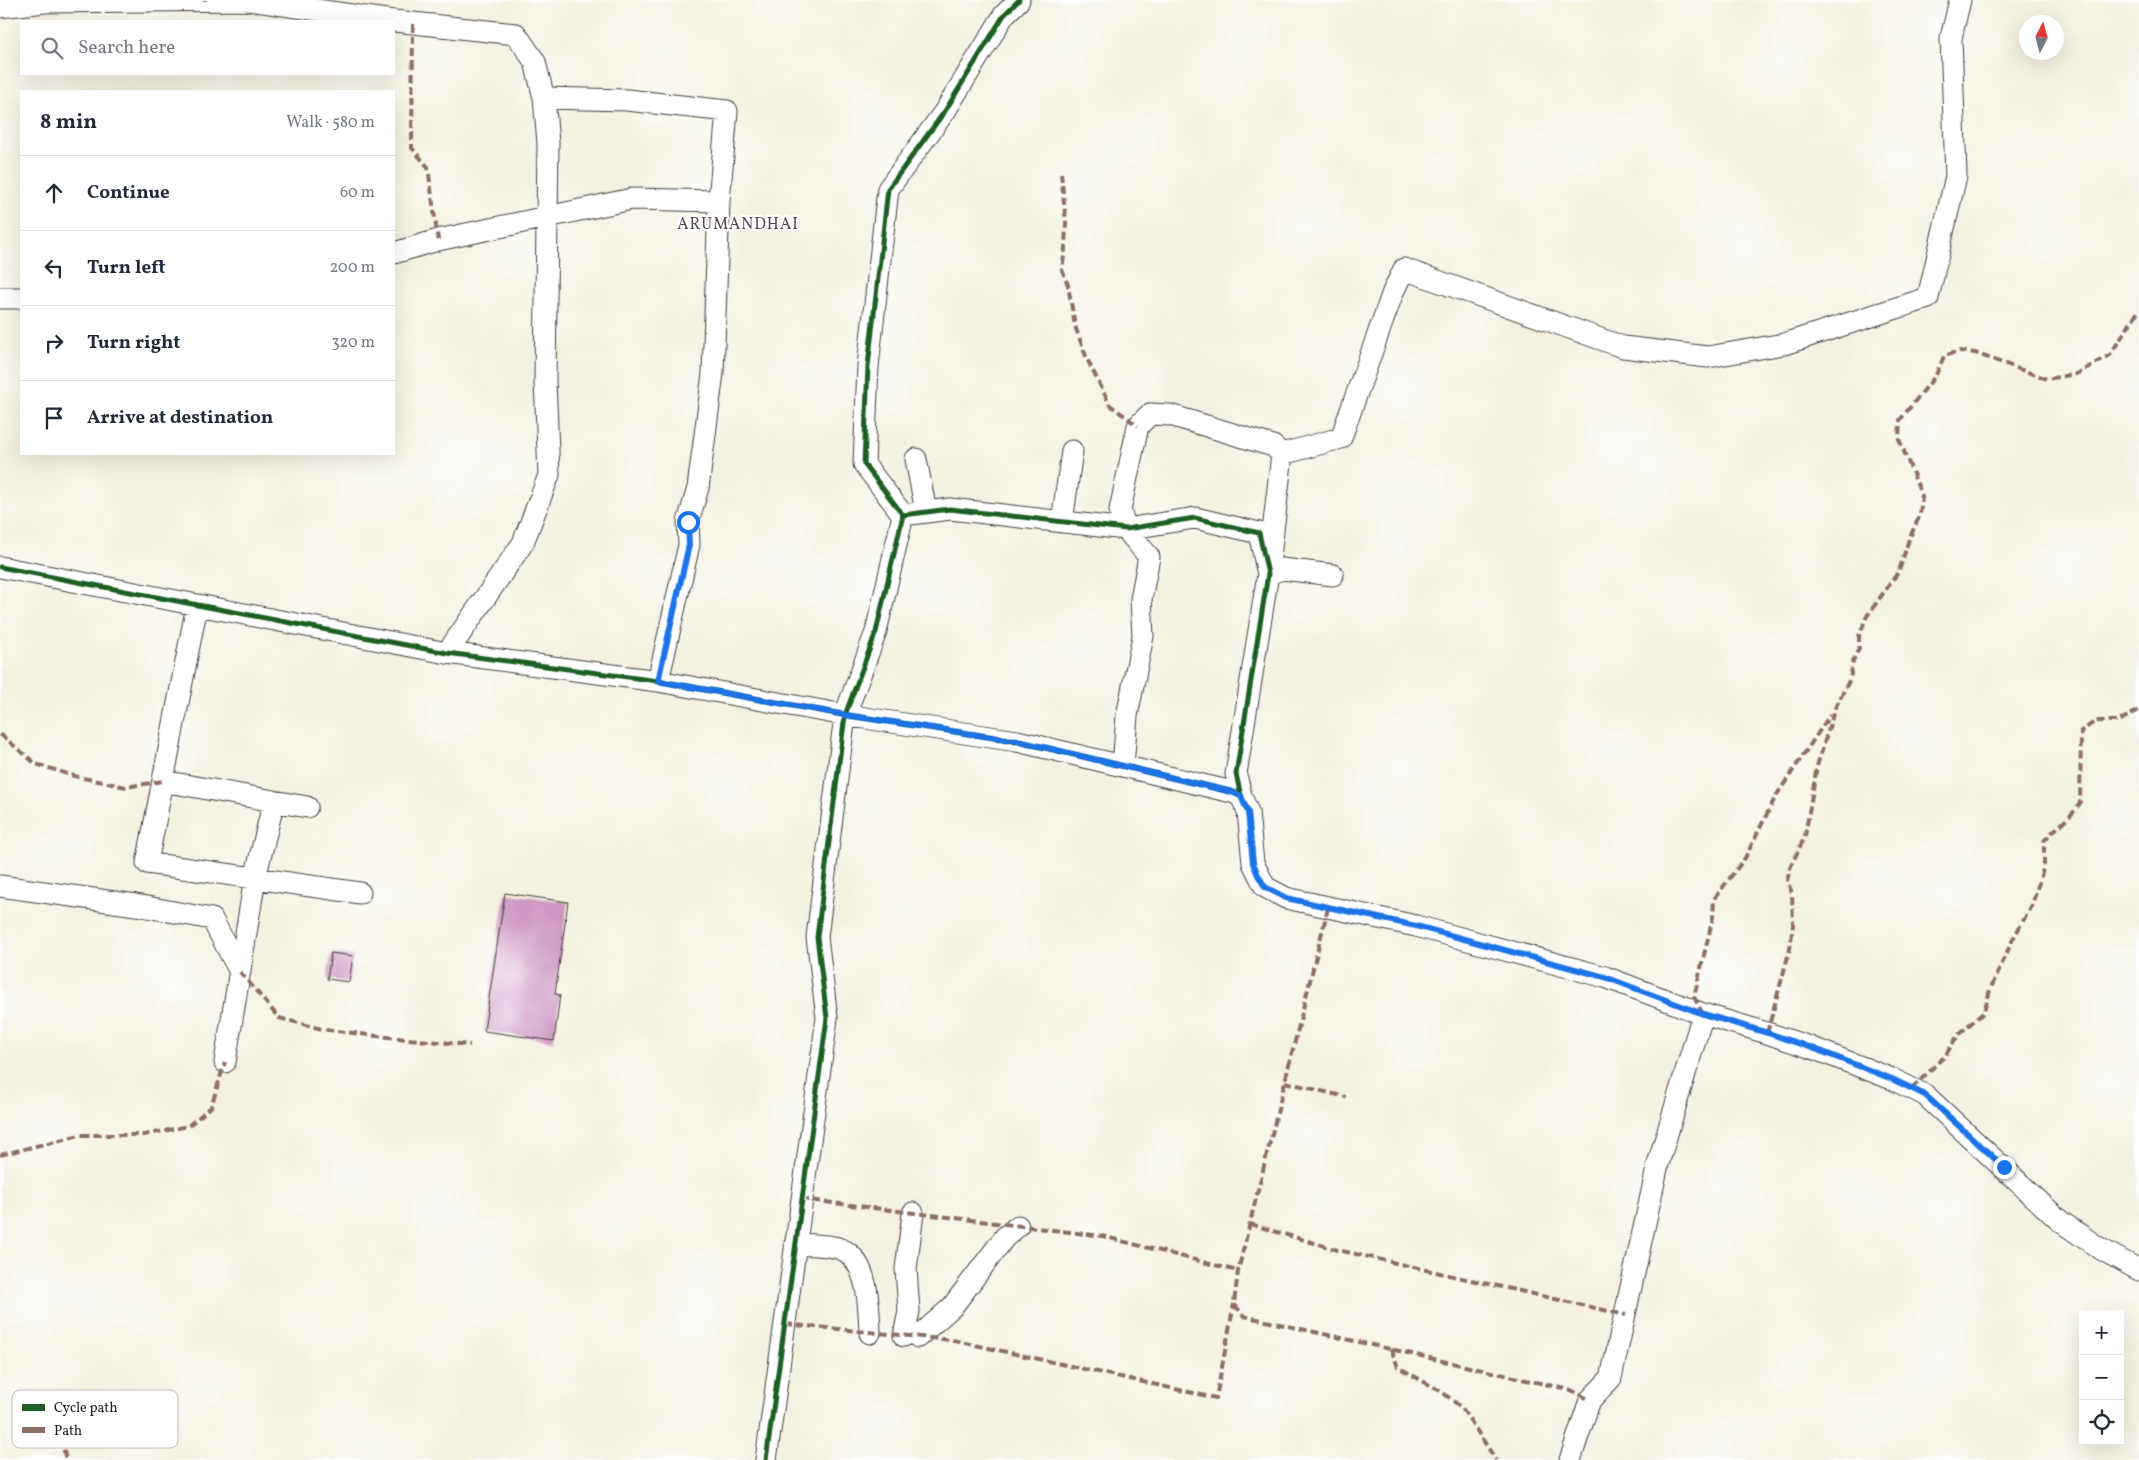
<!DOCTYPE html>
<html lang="en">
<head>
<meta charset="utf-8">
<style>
	body { margin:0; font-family:Vollkorn,serif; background:#f2f2f3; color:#1f2937 }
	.controls { position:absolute; right:15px; bottom:15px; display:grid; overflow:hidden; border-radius:0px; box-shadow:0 5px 20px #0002 }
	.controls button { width:45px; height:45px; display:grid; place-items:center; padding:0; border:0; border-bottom:1px solid #e0e1e3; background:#fff; color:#1f2937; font:25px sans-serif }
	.compass { position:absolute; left:2019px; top:15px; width:45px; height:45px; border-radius:50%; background:#fff; box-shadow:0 5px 20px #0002; rotate:6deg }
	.stop { position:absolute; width:15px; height:15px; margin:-11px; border:4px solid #1a73e8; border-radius:50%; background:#fff }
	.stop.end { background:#1a73e8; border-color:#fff; box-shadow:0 1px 5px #0008 }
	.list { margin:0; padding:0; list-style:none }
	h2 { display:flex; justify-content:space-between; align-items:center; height:65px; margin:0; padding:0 20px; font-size:21px }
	h2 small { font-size:16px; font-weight:400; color:#747a83 }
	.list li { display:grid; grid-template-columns:32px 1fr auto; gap:15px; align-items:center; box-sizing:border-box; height:75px; padding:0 20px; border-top:1px solid #e0e1e3 }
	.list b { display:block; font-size:19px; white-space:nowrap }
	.list em { font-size:16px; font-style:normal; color:#747a83 }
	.icon { flex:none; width:28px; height:28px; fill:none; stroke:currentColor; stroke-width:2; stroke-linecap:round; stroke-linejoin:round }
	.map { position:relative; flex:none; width:2139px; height:1460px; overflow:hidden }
	.search { position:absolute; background:#fff; box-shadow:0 5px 20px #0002; left:20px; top:20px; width:375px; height:55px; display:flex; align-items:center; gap:12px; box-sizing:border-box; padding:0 18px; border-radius:0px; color:#747a83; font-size:19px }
	.panel { position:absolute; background:#fff; box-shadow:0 5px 20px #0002; left:20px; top:90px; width:375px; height:365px; border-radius:0px }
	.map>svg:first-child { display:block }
	.building { fill:#cd97c3 }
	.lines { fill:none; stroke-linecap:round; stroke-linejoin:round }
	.minor-casing { stroke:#3c3c39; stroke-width:23 }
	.minor { stroke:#fff; stroke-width:21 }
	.quiet { stroke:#8d6e63; stroke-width:4; stroke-dasharray:8 4; stroke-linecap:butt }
	.cycleway-casing { stroke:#fff; stroke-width:8 }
	.cycleway { stroke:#1b5e20; stroke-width:5 }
	.route { stroke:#1a73e8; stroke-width:6 }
	.labels { text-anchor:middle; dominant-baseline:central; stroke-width:4.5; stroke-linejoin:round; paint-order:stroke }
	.quarter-label { font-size:16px; letter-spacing:1px; fill:#5a4756; stroke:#fff }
	.key { fill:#fff; stroke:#bbb; stroke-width:1 }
	.key-label { font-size:14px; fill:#1c1c1c }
</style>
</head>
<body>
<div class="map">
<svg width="2139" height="1460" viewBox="0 0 2139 1460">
	<rect width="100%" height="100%" fill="#fff"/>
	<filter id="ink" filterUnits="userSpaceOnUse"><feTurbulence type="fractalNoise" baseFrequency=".02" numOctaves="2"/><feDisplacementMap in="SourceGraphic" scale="10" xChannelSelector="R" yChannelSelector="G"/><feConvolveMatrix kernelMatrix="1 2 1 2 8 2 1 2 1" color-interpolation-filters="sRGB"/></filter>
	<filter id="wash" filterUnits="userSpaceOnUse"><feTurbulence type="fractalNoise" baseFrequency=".0096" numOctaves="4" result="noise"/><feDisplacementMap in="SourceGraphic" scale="20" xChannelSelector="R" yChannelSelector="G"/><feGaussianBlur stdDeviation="1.12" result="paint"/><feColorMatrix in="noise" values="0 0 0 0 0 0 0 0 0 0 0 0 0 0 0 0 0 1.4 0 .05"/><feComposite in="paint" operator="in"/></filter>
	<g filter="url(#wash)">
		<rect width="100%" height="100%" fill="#f4f1e0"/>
		<g id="blocks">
			<path class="building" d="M505 893 568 902 555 994 560 995 554 1041 484 1031Z
				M331 953 353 956 349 982 327 979Z"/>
		</g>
	</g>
	<g filter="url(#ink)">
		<use href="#blocks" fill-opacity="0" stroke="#3c3c39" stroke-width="1"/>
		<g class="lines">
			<g class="minor-casing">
				<path id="minor" d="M0 7 45 2 248 0 393 21
					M394 21 516 34 535 62 544 98 548 143 545 380 549 475 523 543 447 653
					M394 253 438 240 632 199 719 201 727 111 627 100 544 98
					M0 298H21
					M916 459 926 512
					M1062 522 1072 451
					M0 567 447 653 658 681 845 715 876 632 903 515 864 464 868 366 888 189 945 111 1004 15 1019 0
					M1333 575 1282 569 1268 574 1282 454 1341 438 1393 292 1404 269 1623 347 1708 357 1784 344 1928 298 1956 176 1951 38 1960 0
					M197 605 147 863 360 893
					M658 681 689 545 688 522 698 488 713 373 719 201
					M1123 766 1127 716 1143 636 1141 599 1149 557 1126 529 1120 510 1138 426 1150 414 1170 415 1273 446 1282 454
					M163 781 307 807
					M1241 796 1248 812 1253 863 1265 887 1286 898 1416 926 1605 977 1703 1014 1767 1033 1815 1049 1892 1079 1925 1095 2060 1221 2099 1248 2139 1270
					M0 886 136 905 212 919 240 972
					M225 1062 255 878 274 801
					M795 1244C809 1245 838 1244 848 1253 869 1269 869 1309 870 1333
					M904 1336 909 1311 906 1269 913 1213
					M918 1337 952 1307 1005 1237 1018 1226
					M766 1460 827 1018 817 937 845 715 1017 741 1232 792 1241 796 1236 774 1268 574 1259 533 1195 518 1126 529 950 509 903 515
					M1570 1460 1590 1400 1611 1378 1658 1164 1703 1014"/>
			</g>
			<use href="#minor" class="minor"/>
			<path class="quiet" d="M205 0V1
				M413 24 412 148 428 167 438 240
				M1061 173 1066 222 1065 249 1062 270 1068 285 1075 326 1087 359 1110 405 1138 426
				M0 734 36 764 74 776 126 787 163 781
				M1328 908 1238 1271 1234 1304 1244 1316 1571 1390 1590 1400
				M240 972 279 1018 322 1029 377 1036 470 1045
				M1703 1014 1694 997 1713 917 1714 899 1745 858 1776 796 1830 715
				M1767 1033 1790 949 1793 925 1792 893 1787 881 1790 868 1805 836 1817 766 1835 708 1850 679 1853 661 1859 648V636L1867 616 1899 571 1909 539 1920 515 1922 496 1899 439 1900 420 1936 375 1944 356 1959 351 1975 353 2047 379 2076 374 2110 355 2139 310
				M1285 1082 1346 1097
				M1912 1088 1945 1056 1959 1034 1984 1012 1990 990 2013 939 2032 905 2044 866V841C2055 827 2071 819 2080 803L2081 731 2096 721H2119L2139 710
				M0 1155 80 1135H144L188 1126 211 1107 225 1062
				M801 1199 1102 1236 1238 1271
				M1250 1224 1338 1250 1626 1315
				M785 1324 952 1340 1216 1398 1234 1304
				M1391 1349 1398 1367 1442 1392 1462 1408 1496 1460
				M61 1438 66 1460"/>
			<g class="cycleway-casing">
				<path id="cycleway" d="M0 567 447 653 658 681 845 715 876 632 903 515 864 464 868 366 888 189 945 111 1004 15 1019 0
					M766 1460 827 1018 817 937 845 715 1017 741 1232 792 1241 796 1236 774 1268 574 1259 533 1195 518 1126 529 950 509 903 515"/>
			</g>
			<use href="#cycleway" class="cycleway"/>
		</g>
	</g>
	<g class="lines" filter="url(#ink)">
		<path class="route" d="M688 522 689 545 658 681 845 715 1018 741 1232 792 1241 796 1248 812 1253 863 1258 875 1265 887 1286 898 1416 926 1605 977 1703 1014 1768 1033 1815 1049 1892 1079 1925 1095 2004 1167"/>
	</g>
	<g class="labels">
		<g class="quarter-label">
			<text x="738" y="225">ARUMANDHAI</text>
		</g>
	</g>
	<rect x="12" y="1390" width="166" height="58" rx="8" class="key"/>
	<rect x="22" y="1404" width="23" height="7" fill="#1b5e20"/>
	<rect x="22" y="1427" width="23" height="6" fill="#8d6e63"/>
	<g class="key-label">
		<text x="54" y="1412">Cycle path</text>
		<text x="54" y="1435">Path</text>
	</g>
</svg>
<div class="controls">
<button>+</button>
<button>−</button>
<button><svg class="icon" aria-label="locate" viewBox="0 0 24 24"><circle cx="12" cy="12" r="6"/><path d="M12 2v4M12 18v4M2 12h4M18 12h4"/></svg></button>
</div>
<svg class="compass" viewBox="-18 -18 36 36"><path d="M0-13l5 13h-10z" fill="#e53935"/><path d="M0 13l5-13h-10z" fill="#747a83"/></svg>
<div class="stop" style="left:688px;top:522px"></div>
<div class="stop end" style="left:2004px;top:1167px"></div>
<div class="search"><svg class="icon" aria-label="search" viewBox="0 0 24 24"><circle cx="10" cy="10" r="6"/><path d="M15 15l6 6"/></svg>Search here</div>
<section class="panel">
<h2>8 min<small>Walk · 580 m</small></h2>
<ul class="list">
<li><svg class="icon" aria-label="ahead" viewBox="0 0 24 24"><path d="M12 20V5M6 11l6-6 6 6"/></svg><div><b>Continue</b></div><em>60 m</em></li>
<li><svg class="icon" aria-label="left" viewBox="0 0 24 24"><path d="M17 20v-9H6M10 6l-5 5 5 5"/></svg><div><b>Turn left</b></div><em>200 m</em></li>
<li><svg class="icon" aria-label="right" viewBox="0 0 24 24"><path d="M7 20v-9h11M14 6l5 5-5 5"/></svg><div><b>Turn right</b></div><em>320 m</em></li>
<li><svg class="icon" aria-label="arrive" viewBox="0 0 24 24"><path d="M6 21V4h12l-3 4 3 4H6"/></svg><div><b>Arrive at destination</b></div></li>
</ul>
</section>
</div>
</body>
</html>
